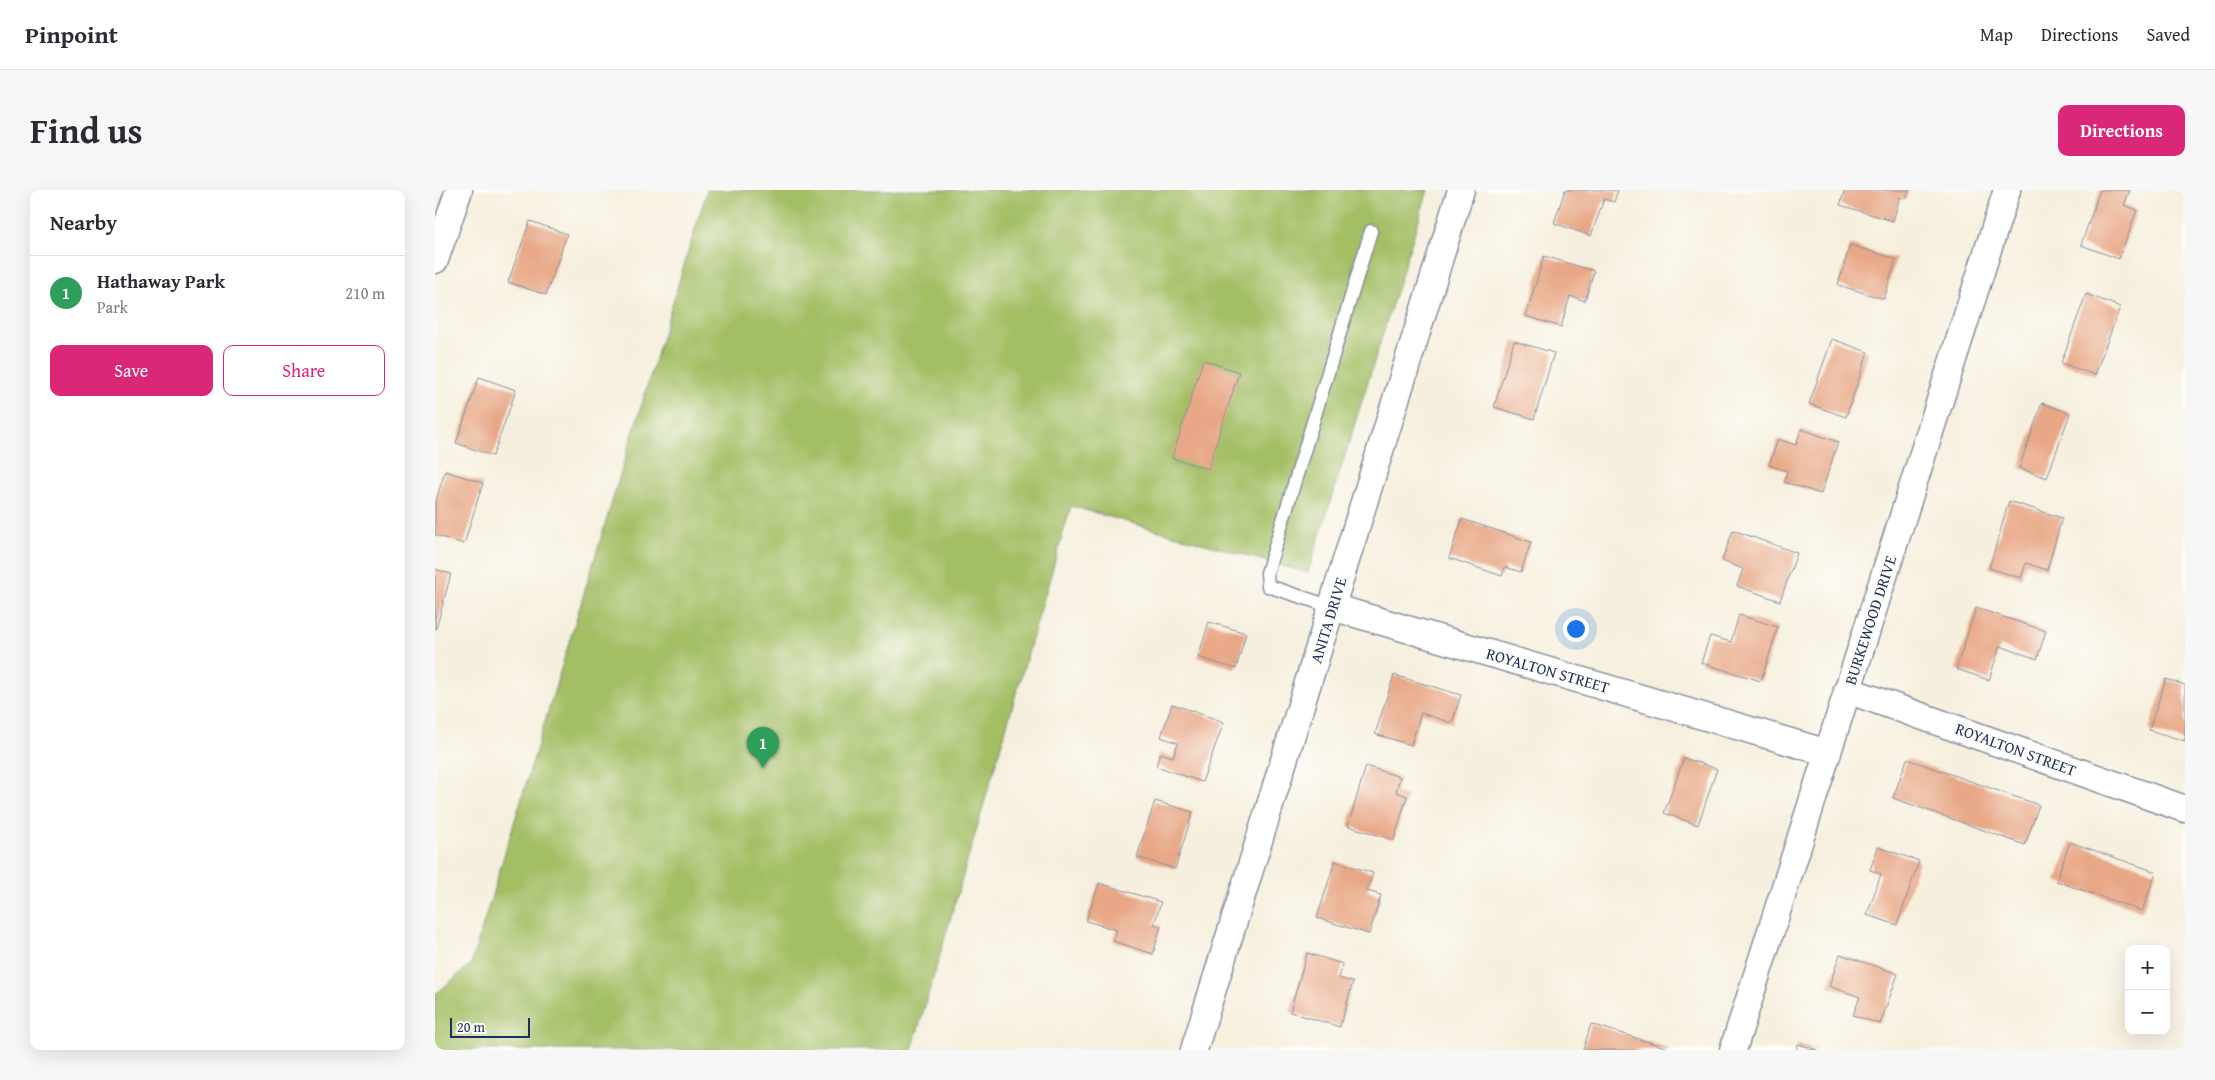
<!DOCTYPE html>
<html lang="en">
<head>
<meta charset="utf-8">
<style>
	body { margin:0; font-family:"Gentium Book Plus",serif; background:#f7f7f7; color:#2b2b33 }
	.controls { position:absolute; right:15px; bottom:15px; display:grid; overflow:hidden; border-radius:10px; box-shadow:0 5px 20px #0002 }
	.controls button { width:45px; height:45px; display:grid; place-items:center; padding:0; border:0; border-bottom:1px solid #e1e1e2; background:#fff; color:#2b2b33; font:25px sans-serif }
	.scale { position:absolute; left:15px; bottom:12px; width:80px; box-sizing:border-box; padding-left:5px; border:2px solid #1b2f5e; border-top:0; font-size:14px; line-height:18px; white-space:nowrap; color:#1b2f5e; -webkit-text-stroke:4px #fdfcf7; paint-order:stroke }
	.you { position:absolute; left:1140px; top:438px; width:18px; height:18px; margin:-12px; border:4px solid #fff; border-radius:50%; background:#1a73e8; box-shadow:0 0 0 8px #1a73e833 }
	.badge { display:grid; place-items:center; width:32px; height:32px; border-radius:50%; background:#db2777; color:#fff; font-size:16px; font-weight:700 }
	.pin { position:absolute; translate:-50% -41px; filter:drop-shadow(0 1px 2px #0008) }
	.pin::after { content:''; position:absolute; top:26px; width:18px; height:15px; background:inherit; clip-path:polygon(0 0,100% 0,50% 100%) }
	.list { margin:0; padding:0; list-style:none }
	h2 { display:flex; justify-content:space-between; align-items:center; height:65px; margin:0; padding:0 20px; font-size:21px }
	h2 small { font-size:16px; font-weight:400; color:#7c7c81 }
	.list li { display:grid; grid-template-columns:32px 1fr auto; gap:15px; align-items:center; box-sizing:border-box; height:75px; padding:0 20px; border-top:1px solid #e1e1e2 }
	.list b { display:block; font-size:19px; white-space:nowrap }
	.list p { margin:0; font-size:16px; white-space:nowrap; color:#7c7c81 }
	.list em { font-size:16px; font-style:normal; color:#7c7c81 }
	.actions { display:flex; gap:10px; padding:15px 20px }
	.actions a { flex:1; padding:11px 0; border:1px solid #db2777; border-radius:10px; text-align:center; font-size:18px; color:#db2777 }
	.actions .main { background:#db2777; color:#fff }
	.map { position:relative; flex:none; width:1750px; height:860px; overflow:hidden; border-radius:10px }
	header { display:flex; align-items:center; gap:30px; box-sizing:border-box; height:70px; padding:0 25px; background:#fff; border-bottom:1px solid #e1e1e2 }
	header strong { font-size:24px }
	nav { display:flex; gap:28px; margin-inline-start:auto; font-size:18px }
	.intro { display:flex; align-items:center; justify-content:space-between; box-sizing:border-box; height:120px; padding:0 30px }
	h1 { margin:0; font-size:35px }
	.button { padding:12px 22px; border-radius:10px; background:#db2777; color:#fff; font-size:18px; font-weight:700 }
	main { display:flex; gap:30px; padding:0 30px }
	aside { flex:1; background:#fff; border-radius:10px; box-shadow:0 5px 20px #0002 }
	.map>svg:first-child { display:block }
	.green { fill:#a3be64; stroke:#5f7661 }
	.building { fill:#e8a786 }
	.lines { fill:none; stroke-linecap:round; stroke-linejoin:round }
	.service-casing { stroke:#888f9e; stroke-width:15 }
	.minor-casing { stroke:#888f9e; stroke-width:29 }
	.service { stroke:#fff; stroke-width:12 }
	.minor { stroke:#fff; stroke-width:26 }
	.labels { text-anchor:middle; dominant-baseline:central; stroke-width:5; stroke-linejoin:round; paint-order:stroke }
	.street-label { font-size:16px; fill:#1b2f5e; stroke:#fdfcf7 }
</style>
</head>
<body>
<header>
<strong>Pinpoint</strong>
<nav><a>Map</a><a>Directions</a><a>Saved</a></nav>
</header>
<div class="intro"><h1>Find us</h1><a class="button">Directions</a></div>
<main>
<aside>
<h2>Nearby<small></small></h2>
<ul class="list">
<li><span class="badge" style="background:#2e9e5b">1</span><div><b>Hathaway Park</b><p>Park</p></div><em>210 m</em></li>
</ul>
<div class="actions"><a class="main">Save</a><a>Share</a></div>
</aside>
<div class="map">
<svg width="1750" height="860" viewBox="0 0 1750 860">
	<rect width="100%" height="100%" fill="#fdfcf7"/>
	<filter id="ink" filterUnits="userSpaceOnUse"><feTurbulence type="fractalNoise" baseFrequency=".02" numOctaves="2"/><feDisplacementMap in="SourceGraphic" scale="10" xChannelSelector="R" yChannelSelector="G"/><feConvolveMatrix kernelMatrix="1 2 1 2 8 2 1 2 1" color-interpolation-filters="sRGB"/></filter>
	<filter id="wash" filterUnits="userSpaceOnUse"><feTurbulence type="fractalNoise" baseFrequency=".0096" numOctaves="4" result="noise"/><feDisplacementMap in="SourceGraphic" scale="20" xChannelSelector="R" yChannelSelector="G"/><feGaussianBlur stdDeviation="1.12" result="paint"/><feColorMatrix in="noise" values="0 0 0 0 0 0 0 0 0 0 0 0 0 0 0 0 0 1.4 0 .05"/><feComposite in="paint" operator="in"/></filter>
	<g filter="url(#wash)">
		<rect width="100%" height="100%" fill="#f6efdd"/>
		<path class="green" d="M272 0H993L873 383 636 316 477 860H0V805L36 774Z"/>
		<g id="blocks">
			<path class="building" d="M1130 0H1183L1179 12 1169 9 1156 46 1119 33Z
				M1410 0H1474L1471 9 1465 7 1458 31 1405 15Z
				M1665 0H1695L1689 15 1702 20 1684 69 1646 55Z
				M95 31 132 44 111 105 73 92Z
				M1415 55 1461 69 1449 109 1403 95Z
				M1109 66 1159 81 1150 111 1135 106 1126 137 1091 126Z
				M1651 104 1685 117 1660 185 1626 173Z
				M1397 149 1433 162 1411 227 1374 214Z
				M1079 151 1119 163 1099 229 1059 217Z
				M768 170 804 182 773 279 737 268Z
				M44 187 81 200 58 266 21 253Z
				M1607 213 1635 223 1612 288 1584 278Z
				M1366 239 1403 252 1386 304 1349 292 1352 281 1334 275 1343 249 1361 255Z
				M10 281 48 293 29 354 0 345V314Z
				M1574 311 1627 328 1612 380 1591 373 1586 388 1554 378Z
				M1027 329 1096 352 1086 382 1070 377 1067 386 1014 368Z
				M1298 340 1362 363 1345 411 1302 396 1308 379 1287 371Z
				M0 379 16 384 1 439H0Z
				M1541 418 1611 441 1602 469 1565 456 1554 490 1521 479Z
				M1304 425 1343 437 1326 491 1266 473 1275 446 1296 452Z
				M774 432 811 443 801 479 763 467Z
				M959 485 1026 505 1017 533 986 523 976 555 940 544Z
				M1731 489 1750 495V551L1714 540Z
				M737 514 789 532 767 592 721 576 725 563 738 567 743 553 726 547Z
				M1249 568 1282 579 1263 635 1229 623Z
				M1472 569 1604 615 1590 655 1458 608Z
				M931 576 965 587 961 602 972 606 959 650 913 636Z
				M720 611 758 622 740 679 702 667Z
				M1635 652 1721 682 1707 721 1621 691Z
				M1443 657 1484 671 1462 735 1432 725 1446 684 1435 680Z
				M900 671 938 683 932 701 946 705 934 744 882 728Z
				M664 693 726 712 719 734 726 736 718 764 678 751 682 740 651 731Z
				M872 763 908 774 904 788 918 792 905 837 855 822Z
				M1405 764 1463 784 1445 834 1418 825 1425 807 1394 796Z
				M1156 834 1233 858V860H1148Z
				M1363 854 1383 860H1361Z"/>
		</g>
	</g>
	<g filter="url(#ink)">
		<use href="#blocks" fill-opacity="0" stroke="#888f9e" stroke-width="1"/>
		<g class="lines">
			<g class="service-casing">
				<path id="service" d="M897 417 833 396 832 383 936 41"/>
			</g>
			<g class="minor-casing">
				<path id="minor" d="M0 70 24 0
					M897 417 1393 563
					M1412 500 1750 619
					M759 860 1026 0
					M1298 860 1572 0"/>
			</g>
			<use href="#service" class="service"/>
			<use href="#minor" class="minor"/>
		</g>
	</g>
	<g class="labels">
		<g class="street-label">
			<text transform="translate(893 430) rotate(-73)">ANITA DRIVE</text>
			<text transform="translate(1435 430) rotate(-72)">BURKEWOOD DRIVE</text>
			<text transform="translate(1113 480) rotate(16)">ROYALTON STREET</text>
			<text transform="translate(1581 559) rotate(20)">ROYALTON STREET</text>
		</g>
	</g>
</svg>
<div class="controls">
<button>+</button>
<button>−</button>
</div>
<div class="scale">20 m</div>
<div class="you"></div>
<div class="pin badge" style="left:328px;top:578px;background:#2e9e5b">1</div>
</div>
</main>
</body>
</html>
